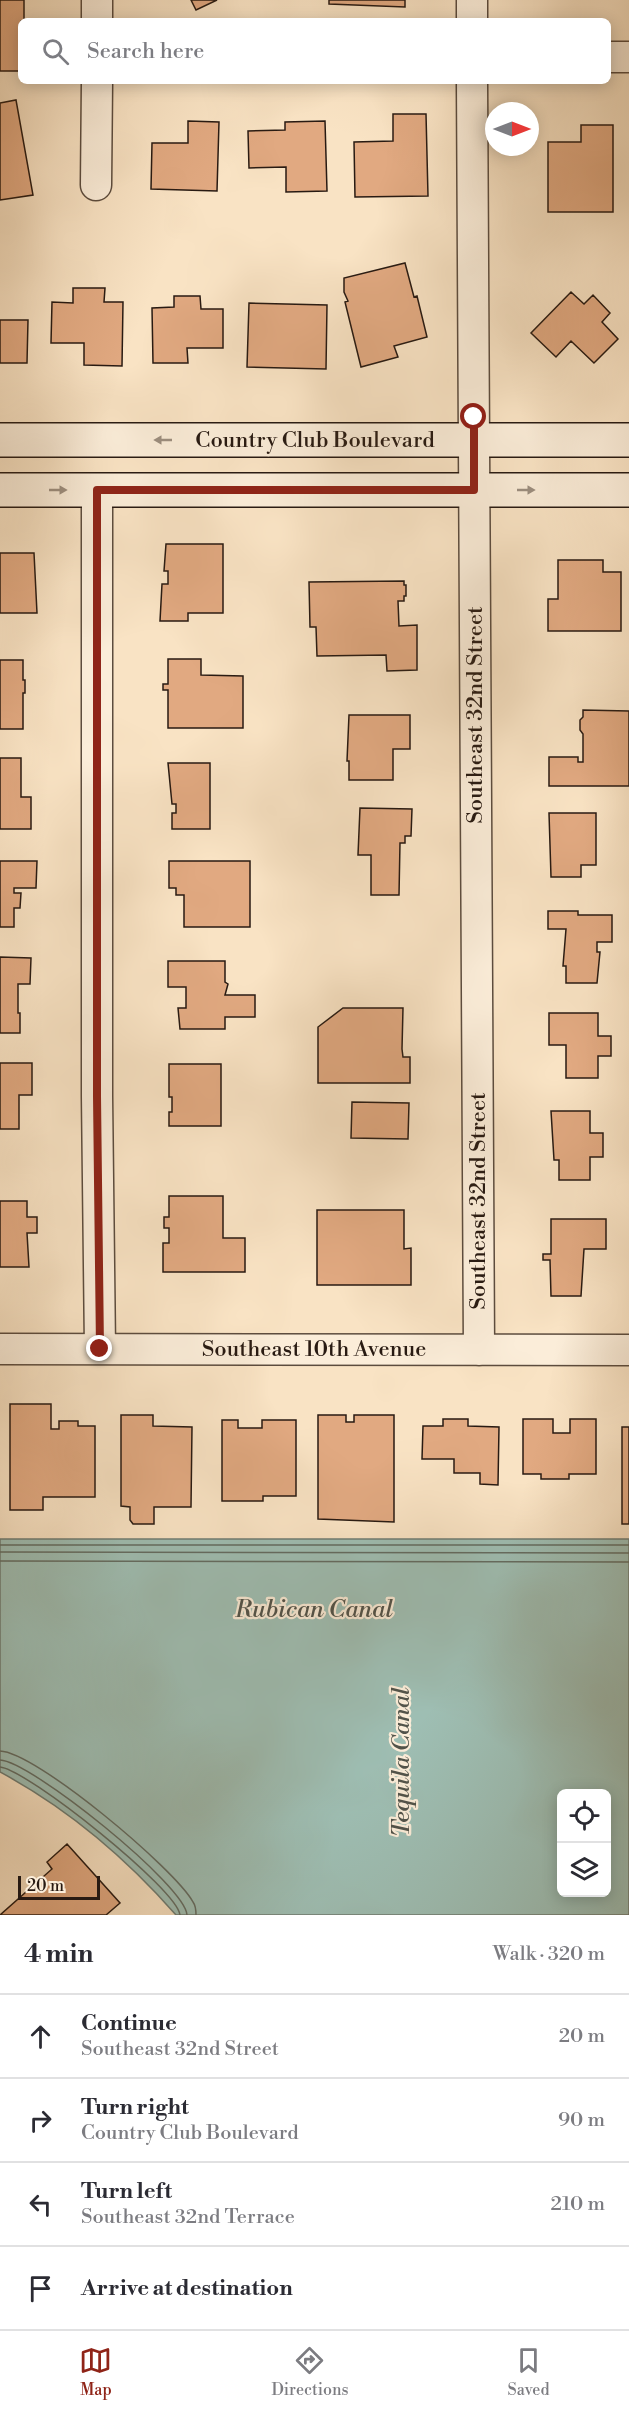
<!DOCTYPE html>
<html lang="en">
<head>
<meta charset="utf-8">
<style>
	body { margin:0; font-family:"Libre Bodoni",serif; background:#f7f7f7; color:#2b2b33 }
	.controls { position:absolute; right:18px; bottom:18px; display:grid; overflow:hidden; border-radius:9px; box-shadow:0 3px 15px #0003 }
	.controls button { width:54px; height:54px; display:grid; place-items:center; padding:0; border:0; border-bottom:2px solid #e1e1e2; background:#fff; color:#2b2b33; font:30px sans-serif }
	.compass { position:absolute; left:485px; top:102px; width:54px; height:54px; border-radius:50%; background:#fff; box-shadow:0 3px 15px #0003; rotate:90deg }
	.scale { position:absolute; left:18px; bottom:15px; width:82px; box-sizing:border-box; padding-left:6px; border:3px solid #281a12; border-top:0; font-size:16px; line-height:21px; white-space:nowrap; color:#281a12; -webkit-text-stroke:4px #fbedd9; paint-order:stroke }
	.stop { position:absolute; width:18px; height:18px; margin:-14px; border:4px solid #8f2418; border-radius:50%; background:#fff }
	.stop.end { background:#8f2418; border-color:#fff; box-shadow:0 2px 6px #0008 }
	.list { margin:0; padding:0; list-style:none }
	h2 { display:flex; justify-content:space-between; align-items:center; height:78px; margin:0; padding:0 24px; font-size:26px }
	h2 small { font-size:20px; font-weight:400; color:#7c7c81 }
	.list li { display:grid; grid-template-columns:39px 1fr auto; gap:18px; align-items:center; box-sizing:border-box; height:84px; padding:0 24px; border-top:2px solid #e1e1e2 }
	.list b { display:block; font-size:22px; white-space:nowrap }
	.list p { margin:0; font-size:20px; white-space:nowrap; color:#7c7c81 }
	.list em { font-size:20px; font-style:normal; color:#7c7c81 }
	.icon { flex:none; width:33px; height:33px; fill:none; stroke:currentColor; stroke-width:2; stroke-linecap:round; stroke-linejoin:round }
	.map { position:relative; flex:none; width:629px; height:1915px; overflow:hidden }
	.search { position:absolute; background:#fff; box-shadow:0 3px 15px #0003; left:18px; right:18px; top:18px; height:66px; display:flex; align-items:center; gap:15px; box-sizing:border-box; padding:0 21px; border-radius:9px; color:#7c7c81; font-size:22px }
	.sheet { height:414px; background:#fff }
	nav { display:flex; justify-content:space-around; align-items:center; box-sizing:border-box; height:84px; border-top:2px solid #e1e1e2; background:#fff; font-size:16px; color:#7c7c81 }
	nav a { display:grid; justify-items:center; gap:3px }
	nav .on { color:#8f2418 }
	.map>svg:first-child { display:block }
	.water { fill:#9ebeb3; stroke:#6f7c73; stroke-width:1.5; fill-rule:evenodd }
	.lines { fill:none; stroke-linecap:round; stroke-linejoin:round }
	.shore { stroke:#636c62; stroke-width:1.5 }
	.building { fill:#e1a981; stroke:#281a12; stroke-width:1.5 }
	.minor-casing { stroke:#5c4c3e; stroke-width:33 }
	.secondary-casing { stroke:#281a12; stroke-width:36 }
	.minor { stroke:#fbedd9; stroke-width:30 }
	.secondary { stroke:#fbedd9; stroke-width:33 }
	.oneway { fill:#9c8e7f }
	.route { stroke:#8f2418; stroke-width:8 }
	.labels { text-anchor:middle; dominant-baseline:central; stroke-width:4.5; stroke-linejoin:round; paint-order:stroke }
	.street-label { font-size:22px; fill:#281a12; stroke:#fbedd9 }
	.water-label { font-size:24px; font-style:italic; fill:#51534a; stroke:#fbedd9 }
</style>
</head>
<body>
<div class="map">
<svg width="629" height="1915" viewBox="0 0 629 1915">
	<rect width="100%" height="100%" fill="#f9e3c4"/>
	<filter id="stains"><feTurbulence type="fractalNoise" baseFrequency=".00333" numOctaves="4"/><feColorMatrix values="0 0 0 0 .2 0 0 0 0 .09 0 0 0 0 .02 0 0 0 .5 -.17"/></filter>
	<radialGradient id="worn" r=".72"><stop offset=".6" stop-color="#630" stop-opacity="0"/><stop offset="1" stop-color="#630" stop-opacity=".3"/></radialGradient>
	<path class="water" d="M0 1539H629V1915H176C126 1858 67 1808 0 1772ZM562 1794H606V1892H562Z"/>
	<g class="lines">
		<path class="shore" d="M0 1545H629
			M0 1552 629 1553
			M0 1561 629 1562
			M0 1751C36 1752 175 1869 193 1902 196 1906 196 1910 196 1915
			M0 1760C31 1761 186 1886 187 1915
			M0 1767C28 1770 177 1889 180 1915"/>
	</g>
	<path class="building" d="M0 0H24V21H21V71H0Z
		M191 0H217L196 10Z
		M329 0H405V7L329 4Z
		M16 100 33 195 0 200V103Z
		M393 114H426L428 196 355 197 354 142 393 141Z
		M188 121 219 122 217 191 151 189 152 143H188Z
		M325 121 327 191 286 192V167L249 168 248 131 285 130V122Z
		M581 125H613V212H548V142H581Z
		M405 263 414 297 417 296 427 337 394 346 398 357 361 367 345 302 348 301 344 292V278Z
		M73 288H105L104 302H123L122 366 84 365V343H51L52 302 73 303Z
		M571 292 584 304 593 295 610 313 602 322 618 339 594 363 571 341 556 357 531 333Z
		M174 296H200L201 309H223V348H187L188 363H153L152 308 174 307Z
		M249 303 327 305 326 369 247 367Z
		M0 320H28L27 363H0Z
		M166 544H223V613H188V621H160L162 584H168V571H164Z
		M0 553H34L37 613H0Z
		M558 560H603V572H621V631H548V599H558Z
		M404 581V585H406V596H404V601H398L399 626 417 625V670L387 671 386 655 317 656 316 627H310L309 582Z
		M168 659H201V675L243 676V728H168V690H163V684H168Z
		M0 660H23V680H25V693H23V729H0Z
		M583 710 629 711V786H549V757H578V762H583V734L580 730V720L583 717Z
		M349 715H410V749H393V780H349V761H347Z
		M0 758H21V797H31V829H0Z
		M168 763H210V829H172V813H176V804H172Z
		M360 808 412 809 411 836H405V843H400L399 895H371V855H358Z
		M549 813H596V865H581V877H551Z
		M0 861H37L36 888H14V893H21L20 908H14V927H0Z
		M169 861H250V927H184V895H176V888H169Z
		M548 911H578V915H612V942H597V952H600L597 983H566V966H563L566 929H548Z
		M0 957 31 958 30 984H18V1013H20V1033H0Z
		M168 961H225V982L228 984 225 995H255V1017H225V1029H180L178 1008H186V987H168Z
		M343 1008H403L402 1049 403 1057H410V1083H318V1027Z
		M549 1013H598V1036H611V1056H598V1078H566V1045H549Z
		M0 1063H32V1095H19V1129H0Z
		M169 1064H221V1126H169V1112H172V1097H169Z
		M352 1102 409 1103 408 1139 351 1138Z
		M551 1111H590V1133H603V1157H590V1180H559V1160H554Z
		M169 1196H223V1238H245V1272H163V1243H169V1228H164V1217H169Z
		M0 1201H27V1217H37V1233H27L29 1267H0Z
		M317 1210H404V1249L411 1248V1285H317Z
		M551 1219H606V1249H584L581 1296H551L550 1260H543V1254H551Z
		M10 1404H51V1429H59V1421H78V1426H95V1497H43V1510H10Z
		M121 1415H153V1426L192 1427 191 1507H154V1524H133L130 1520V1507L121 1506Z
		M318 1415H346V1422H354V1415H394V1522L318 1519Z
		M443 1419H468V1426L499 1427 498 1485 480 1484V1473H454V1459H422L423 1426H443Z
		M523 1419H553V1433H570V1419H596V1474H569V1479H541V1474H523Z
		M222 1420H238V1428H262V1420H296V1496H263V1501H222Z
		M622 1427H629V1524H622Z
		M67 1844 120 1903 106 1915H0L52 1869 47 1862Z"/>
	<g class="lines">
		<g class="minor-casing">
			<path id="minor" d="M97 0V21
				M472 0V21
				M608 57H629
				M472 81 479 1350
				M96 185 97 81
				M97 490V1096L100 1349
				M0 1349 629 1350"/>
		</g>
		<g class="secondary-casing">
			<path id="secondary" d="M0 440H629
				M0 490H629"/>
		</g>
		<use href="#minor" class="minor"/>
		<use href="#secondary" class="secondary"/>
	</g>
	<defs><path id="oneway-solid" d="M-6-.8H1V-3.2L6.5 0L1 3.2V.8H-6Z" transform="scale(1.5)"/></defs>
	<g class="oneway">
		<use href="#oneway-solid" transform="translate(163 440) rotate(-180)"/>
		<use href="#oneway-solid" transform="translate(58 490)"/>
		<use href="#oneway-solid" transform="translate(526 490)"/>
	</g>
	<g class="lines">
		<path class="route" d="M100 1349 97 1096V490H474V417"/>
	</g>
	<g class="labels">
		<g class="street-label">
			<text x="315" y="440">Country Club Boulevard</text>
			<text transform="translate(475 715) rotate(-90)">Southeast 32nd Street</text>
			<text transform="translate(478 1201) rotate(-90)">Southeast 32nd Street</text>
			<text x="314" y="1349">Southeast 10th Avenue</text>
		</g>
		<g class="water-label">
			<text x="314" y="1610">Rubican Canal</text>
			<text transform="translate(402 1762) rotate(-90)">Tequila Canal</text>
		</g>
	</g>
	<rect width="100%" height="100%" filter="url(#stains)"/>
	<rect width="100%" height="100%" fill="url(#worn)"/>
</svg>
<div class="controls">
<button><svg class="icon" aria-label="locate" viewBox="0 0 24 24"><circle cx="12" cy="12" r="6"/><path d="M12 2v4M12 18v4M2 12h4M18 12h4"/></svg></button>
<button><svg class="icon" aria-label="layers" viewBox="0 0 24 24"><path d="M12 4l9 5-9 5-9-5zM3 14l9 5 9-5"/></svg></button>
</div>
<svg class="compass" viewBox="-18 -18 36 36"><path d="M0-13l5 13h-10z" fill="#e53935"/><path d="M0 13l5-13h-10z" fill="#7c7c81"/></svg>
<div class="scale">20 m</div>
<div class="stop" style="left:474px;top:417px"></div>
<div class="stop end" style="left:100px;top:1349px"></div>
<div class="search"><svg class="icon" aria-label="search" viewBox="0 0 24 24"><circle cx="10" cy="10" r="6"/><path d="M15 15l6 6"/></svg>Search here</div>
</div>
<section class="sheet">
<h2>4 min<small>Walk · 320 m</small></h2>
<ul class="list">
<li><svg class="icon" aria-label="ahead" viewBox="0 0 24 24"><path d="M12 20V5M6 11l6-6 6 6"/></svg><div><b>Continue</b><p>Southeast 32nd Street</p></div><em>20 m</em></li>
<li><svg class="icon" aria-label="right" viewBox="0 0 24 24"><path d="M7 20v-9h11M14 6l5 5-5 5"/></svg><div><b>Turn right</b><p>Country Club Boulevard</p></div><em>90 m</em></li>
<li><svg class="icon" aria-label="left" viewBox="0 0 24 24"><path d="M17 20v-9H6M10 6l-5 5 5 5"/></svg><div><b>Turn left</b><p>Southeast 32nd Terrace</p></div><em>210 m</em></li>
<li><svg class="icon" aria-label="arrive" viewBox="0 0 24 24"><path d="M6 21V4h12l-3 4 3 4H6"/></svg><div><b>Arrive at destination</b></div></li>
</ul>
</section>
<nav>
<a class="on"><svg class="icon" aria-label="map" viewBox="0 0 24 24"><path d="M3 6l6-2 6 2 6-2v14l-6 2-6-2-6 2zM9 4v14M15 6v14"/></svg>Map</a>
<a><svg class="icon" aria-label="directions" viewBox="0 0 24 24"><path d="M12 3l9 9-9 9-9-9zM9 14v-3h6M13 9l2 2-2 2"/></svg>Directions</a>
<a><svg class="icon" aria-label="saved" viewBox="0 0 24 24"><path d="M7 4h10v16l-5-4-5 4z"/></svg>Saved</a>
</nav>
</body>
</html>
